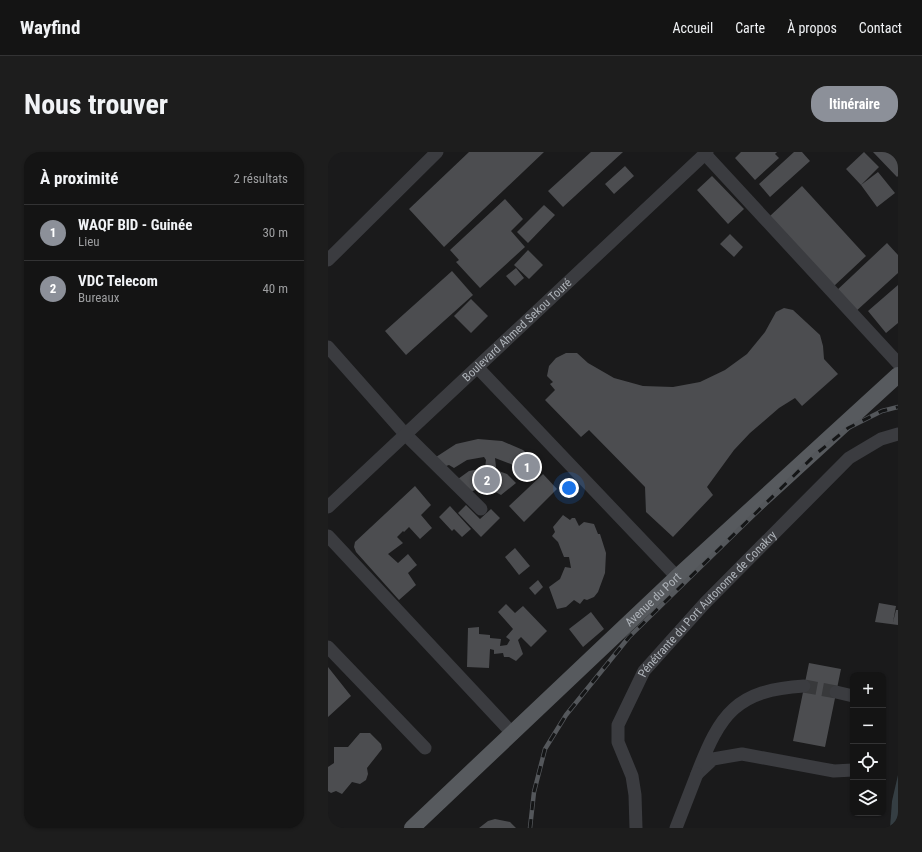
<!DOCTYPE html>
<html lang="fr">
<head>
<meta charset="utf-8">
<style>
	body { margin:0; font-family:"Roboto Condensed",sans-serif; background:#1d1d1d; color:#f1f3f6 }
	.controls { position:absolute; right:12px; bottom:12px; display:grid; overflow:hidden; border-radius:8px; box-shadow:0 1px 3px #0004 }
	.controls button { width:36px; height:36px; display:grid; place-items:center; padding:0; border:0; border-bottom:1px solid #333334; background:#141414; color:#f1f3f6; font:20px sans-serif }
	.you { position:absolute; left:241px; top:336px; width:14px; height:14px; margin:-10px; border:3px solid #fff; border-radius:50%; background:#1a73e8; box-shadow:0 0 0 6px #1a73e833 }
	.badge { display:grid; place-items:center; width:26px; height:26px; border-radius:50%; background:#8c9099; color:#fff; font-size:13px; font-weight:700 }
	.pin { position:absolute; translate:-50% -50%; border:2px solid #fff; box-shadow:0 1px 4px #0006 }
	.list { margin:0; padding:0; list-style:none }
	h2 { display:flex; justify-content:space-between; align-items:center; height:52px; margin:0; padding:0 16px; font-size:17px }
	h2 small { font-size:13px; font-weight:400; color:#9d9ea0 }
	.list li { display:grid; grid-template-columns:26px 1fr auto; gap:12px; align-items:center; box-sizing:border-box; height:56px; padding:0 16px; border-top:1px solid #333334 }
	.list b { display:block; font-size:15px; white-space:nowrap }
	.list p { margin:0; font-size:13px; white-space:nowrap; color:#9d9ea0 }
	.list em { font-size:13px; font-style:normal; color:#9d9ea0 }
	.icon { flex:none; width:22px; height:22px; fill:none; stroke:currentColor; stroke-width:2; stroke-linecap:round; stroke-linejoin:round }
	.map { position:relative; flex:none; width:570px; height:676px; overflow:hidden; border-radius:16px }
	header { display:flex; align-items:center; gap:24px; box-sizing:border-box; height:56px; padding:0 20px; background:#141414; border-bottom:1px solid #333334 }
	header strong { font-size:19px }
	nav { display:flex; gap:22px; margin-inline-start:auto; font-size:14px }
	.intro { display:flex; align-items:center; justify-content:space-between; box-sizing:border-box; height:96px; padding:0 24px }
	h1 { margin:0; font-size:28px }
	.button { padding:10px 18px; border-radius:16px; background:#8c9099; color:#fff; font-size:14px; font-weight:700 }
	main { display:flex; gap:24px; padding:0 24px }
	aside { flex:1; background:#141414; border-radius:16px; box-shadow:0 1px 3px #0004 }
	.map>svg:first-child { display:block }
	.water { fill:#353e43 }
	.building { fill:#4c4d50 }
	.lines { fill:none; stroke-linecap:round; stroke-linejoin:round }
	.minor-tunnel { stroke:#38393b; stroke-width:13; stroke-dasharray:13 6; stroke-linecap:butt }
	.minor { stroke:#3b3c40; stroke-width:13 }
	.major { stroke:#575a5e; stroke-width:16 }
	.rail-casing { stroke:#54575b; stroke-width:4.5 }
	.rail { stroke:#141516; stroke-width:3; stroke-dasharray:9; stroke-linecap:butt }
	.labels { text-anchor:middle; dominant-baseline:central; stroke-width:3; stroke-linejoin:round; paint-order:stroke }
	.street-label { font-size:12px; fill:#aeb3b9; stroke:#141516 }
</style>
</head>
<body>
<header>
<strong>Wayfind</strong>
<nav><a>Accueil</a><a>Carte</a><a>À propos</a><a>Contact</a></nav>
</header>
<div class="intro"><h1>Nous trouver</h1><a class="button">Itinéraire</a></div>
<main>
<aside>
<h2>À proximité<small>2 résultats</small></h2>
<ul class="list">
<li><span class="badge">1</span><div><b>WAQF BID - Guinée</b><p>Lieu</p></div><em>30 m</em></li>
<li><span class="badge">2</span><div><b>VDC Telecom</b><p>Bureaux</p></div><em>40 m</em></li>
</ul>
</aside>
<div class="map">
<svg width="570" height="676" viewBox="0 0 570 676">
	<rect width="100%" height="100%" fill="#1a1a1b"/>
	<path class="water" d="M570 623V676H562L564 649Z"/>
	<path class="building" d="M141 0H216L116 95 81 57Z
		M263 0H295L235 55 220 39Z
		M413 0H449L447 2 451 6 427 28 407 6Z
		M466 0H474L482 9 442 45 431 32Z
		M536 0 551 15 533 33 518 17Z
		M545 0H570V24L569 25Z
		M297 14 306 24 286 42 277 32Z
		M550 20 567 41 549 55 533 33Z
		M384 24 416 57 400 72 369 38Z
		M474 34 538 104 506 134 442 64Z
		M177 47 195 67 183 79 197 95 152 136 128 110 131 108 122 98Z
		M216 53 227 63 200 91 189 80Z
		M402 82 415 95 406 105 392 92Z
		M559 91 570 103V121L526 161 507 140Z
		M200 98 215 113 201 127 186 113Z
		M188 116 196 126 187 134 178 124Z
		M124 119 145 143 78 203 57 179Z
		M570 133V171L558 181 540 159Z
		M143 147 160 164 143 181 126 164Z
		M456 156 465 158 492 183 495 194 496 207 510 222 474 254 467 246 451 256 422 281 406 298 379 335 385 343 345 385 318 360 317 335 261 278 253 285 217 248 227 238 222 232 225 230 219 224 221 214 228 206 238 201H249L260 211 286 226 315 234 345 235 372 230 397 218 419 202 437 180 448 160Z
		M150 287 174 289 195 298 212 314 202 323 198 320 195 322 183 312 167 306 168 315H166L165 317 179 322 188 331 173 343 162 337H149L143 340 130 327 141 319 157 316 158 308 156 305 139 308 126 316 121 313 118 314 108 305 128 292Z
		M215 322 229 337 196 370 181 354Z
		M87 334 103 353 93 363 104 376 92 387 81 375 76 380 75 379 69 385 75 391 60 402 70 411 80 402 89 413 80 421 88 433 71 448 28 400 26 395 27 390Z
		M138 353 152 367 163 357 172 366 153 385 130 361Z
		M122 354 143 377 134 385 126 377 124 379 111 365Z
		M235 363 242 368 244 366H247L251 374 256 370 266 372 270 382H272L278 401 277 421 270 440 266 445 259 448 256 447 252 452 246 448 238 455 229 457 221 435 232 427 237 415 243 416 241 405H236L230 390 224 384 227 380 225 375Z
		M187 396 202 414 191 423 177 405Z
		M210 428 215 435 207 443 201 436Z
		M551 451 568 454 565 470 568 458H570V473L547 470Z
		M178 452 187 461 195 454 219 479 203 495 193 485 190 488 195 502 188 509 181 505H176L175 501 166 502V498L162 497 161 516 139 515 140 476 151 475V482L162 483V486L173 487 172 494 179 493 182 488 178 485 185 477 170 460Z
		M263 460 276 477 255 495 241 477Z
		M481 511 513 517 497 595 465 589Z
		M0 515 23 544 0 565Z
		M32 581H42L53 592 54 597 39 616 40 622 38 628 32 632 24 630 14 642 8 639 3 641 0 639V615L6 611V595H20Z
		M167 667 182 670 188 676H151L160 669Z"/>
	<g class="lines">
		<path class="minor-tunnel" d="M476 534 508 540"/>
		<g class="minor">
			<path d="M377 2 570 211"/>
			<path d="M0 108 109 0"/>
			<path d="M0 195 78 283 153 357"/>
			<path d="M150 216 349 425"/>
			<path id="s1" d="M0 355 379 0"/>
			<path d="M0 384 185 582"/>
			<path d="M0 495 97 596"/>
			<path d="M476 534C408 538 392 562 369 622L385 607 414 602 506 619 525 618"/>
			<path d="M508 540 525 544"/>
			<path id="s2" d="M308 676 307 643 304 624 290 590V573L316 519 377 451 521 306 553 287 570 282"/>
			<path d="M348 676 369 622"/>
		</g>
		<path class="major" id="s3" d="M84 676 349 425 570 223"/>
		<g class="rail-casing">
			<path id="rail" d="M202 676 206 640 217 597 238 563 301 485 488 302 520 276 554 259 570 255"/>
		</g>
		<use href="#rail" class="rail"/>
	</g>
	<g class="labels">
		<g class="street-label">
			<text stroke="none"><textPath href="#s1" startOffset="259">Boulevard Ahmed Sekou Touré</textPath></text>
			<text stroke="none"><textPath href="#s3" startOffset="332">Avenue du Port</textPath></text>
			<text stroke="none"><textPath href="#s2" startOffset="258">Pénétrante du Port Autonome de Conakry</textPath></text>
		</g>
	</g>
</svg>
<div class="controls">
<button>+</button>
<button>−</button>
<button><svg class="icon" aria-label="locate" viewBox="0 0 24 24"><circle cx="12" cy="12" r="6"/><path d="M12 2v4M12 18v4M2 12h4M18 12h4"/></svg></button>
<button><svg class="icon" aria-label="layers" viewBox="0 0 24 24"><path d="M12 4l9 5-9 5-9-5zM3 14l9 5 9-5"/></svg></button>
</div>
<div class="you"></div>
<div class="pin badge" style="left:199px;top:315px">1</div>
<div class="pin badge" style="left:159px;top:328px">2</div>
</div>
</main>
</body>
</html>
